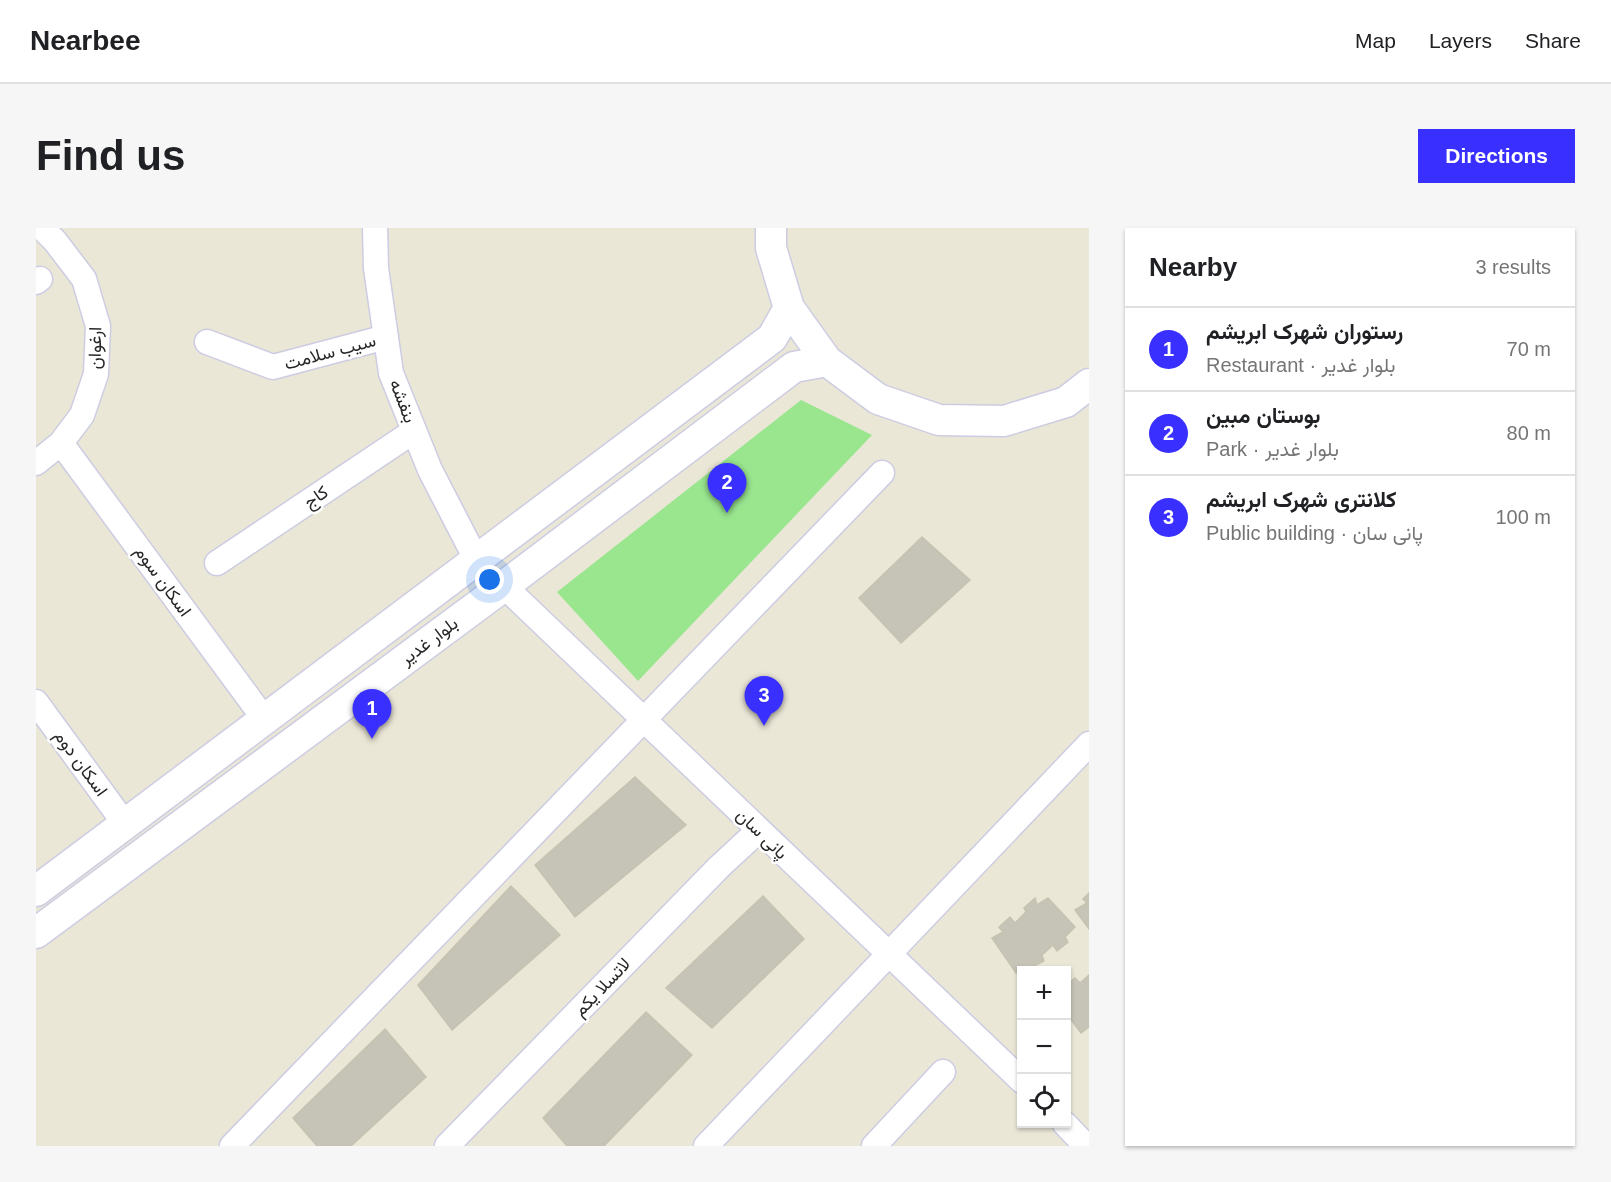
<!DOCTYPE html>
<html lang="en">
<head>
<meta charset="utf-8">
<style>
	body { margin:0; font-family:Arial,Vazirmatn,sans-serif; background:#f6f6f6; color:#202124 }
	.controls { position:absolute; right:18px; bottom:18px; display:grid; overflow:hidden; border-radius:0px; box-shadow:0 2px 4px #0004 }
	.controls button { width:54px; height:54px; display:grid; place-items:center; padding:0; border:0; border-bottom:2px solid #e0e0e0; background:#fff; color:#202124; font:30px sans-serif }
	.you { position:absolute; left:454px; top:352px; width:21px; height:21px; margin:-15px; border:4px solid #fff; border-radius:50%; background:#1a73e8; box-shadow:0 0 0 9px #1a73e833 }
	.badge { display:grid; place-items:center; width:39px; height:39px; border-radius:50%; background:#3930ff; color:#fff; font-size:20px; font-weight:700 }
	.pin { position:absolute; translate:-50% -50px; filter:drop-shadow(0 2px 3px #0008) }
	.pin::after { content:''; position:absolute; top:32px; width:21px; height:18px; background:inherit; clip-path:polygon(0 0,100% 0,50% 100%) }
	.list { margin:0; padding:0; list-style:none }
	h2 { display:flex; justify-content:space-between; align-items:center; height:78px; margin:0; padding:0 24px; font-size:26px }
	h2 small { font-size:20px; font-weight:400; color:#757577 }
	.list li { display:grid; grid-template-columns:39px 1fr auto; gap:18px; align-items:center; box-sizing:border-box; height:84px; padding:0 24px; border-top:2px solid #e0e0e0 }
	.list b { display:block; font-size:22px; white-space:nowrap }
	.list p { margin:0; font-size:20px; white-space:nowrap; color:#757577 }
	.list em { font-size:20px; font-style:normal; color:#757577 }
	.icon { flex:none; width:33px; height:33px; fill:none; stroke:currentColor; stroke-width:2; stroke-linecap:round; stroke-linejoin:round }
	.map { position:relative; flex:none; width:1053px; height:918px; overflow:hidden; border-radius:0px }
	header { display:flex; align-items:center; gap:36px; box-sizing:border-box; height:84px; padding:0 30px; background:#fff; border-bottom:2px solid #e0e0e0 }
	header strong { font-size:28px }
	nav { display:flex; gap:33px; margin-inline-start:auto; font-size:21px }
	.intro { display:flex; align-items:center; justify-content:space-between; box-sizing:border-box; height:144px; padding:0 36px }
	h1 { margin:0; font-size:42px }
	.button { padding:15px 27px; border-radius:0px; background:#3930ff; color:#fff; font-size:21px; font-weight:700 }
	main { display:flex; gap:36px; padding:0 36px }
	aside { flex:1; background:#fff; border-radius:0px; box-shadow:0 2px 4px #0004 }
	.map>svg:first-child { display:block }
	.green { fill:#99e68f }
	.building { fill:#c6c3b7; stroke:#c6c3b1; stroke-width:1.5 }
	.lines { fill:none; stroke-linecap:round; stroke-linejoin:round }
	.minor-casing { stroke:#cdcce2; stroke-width:27 }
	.tertiary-casing { stroke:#cdcce2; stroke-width:33 }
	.minor { stroke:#fff; stroke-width:24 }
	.tertiary { stroke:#fff; stroke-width:30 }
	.labels { text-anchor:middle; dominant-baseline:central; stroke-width:5; stroke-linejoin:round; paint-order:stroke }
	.street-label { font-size:18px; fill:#272727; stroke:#fff }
</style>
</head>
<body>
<header>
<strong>Nearbee</strong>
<nav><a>Map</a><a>Layers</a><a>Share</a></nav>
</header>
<div class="intro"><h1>Find us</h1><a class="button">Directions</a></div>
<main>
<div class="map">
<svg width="1053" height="918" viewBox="0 0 1053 918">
	<rect width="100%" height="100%" fill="#ebe7d7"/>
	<path class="green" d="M765 172 836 207 602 453 521 364Z"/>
	<path class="building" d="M886 309 934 352 865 415 823 370Z
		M599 549 650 597 539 689 499 637Z
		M475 658 524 707 416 802 382 757Z
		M1053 665V701L1039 682 1051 675 1047 671Z
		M727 668 768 711 676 800 630 760Z
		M999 670 1001 677 1012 670 1039 699 1029 709 1032 714 1021 723 1017 717 1006 727 1008 733 991 742 988 738 980 745 956 710 967 704 963 699 974 689 979 695 990 684 988 680Z
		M1053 747V799L1045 805 1030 785V765L1032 764 1030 762V757L1039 750 1044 755Z
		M610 784 656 827 568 918H531L507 890Z
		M349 801 390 849 315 918H281L257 890Z"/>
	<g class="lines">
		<g class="minor-casing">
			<path id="minor" d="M339 0 340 40 355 145 394 242 441 333
				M0 54 4 51
				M171 114 237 139 350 109
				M25 215 229 492
				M0 235 25 215 46 187 60 146 62 98 48 51 19 13 6 0
				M181 335 378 203
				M468 358 986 853
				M0 474 89 596
				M1029 896 1050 918
				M196 918 846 245
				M411 918 683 639 723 602
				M670 918 1053 516
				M838 918 907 844"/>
		</g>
		<g class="tertiary-casing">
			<path id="tertiary" d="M735 0V20L753 80 791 133 842 171 903 192 968 193 1030 174 1053 156
				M0 663 736 110 753 80
				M0 705 468 358 758 139 791 133"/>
		</g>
		<use href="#minor" class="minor"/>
		<use href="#tertiary" class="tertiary"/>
	</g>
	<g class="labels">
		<g class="street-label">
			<text transform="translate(59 120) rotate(-89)">ارغوان</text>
			<text transform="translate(294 124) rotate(-15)">سیب سلامت</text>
			<text transform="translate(367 173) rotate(69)">بنفشه</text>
			<text transform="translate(280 269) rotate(-34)">کاج</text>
			<text transform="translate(127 353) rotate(54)">اسکان سوم</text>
			<text transform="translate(393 413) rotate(-37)">بلوار غدیر</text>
			<text transform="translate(45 535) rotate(54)">اسکان دوم</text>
			<text transform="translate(726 606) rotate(44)">پانی سان</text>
			<text transform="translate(566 759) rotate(-46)">لاتسلا یکم</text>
		</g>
	</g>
</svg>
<div class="controls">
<button>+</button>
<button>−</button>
<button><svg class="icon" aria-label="locate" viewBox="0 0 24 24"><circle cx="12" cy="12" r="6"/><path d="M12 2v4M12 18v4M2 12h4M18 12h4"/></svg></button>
</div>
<div class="you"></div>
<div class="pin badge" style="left:336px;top:511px">1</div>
<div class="pin badge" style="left:691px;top:285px">2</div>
<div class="pin badge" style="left:728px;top:498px">3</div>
</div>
<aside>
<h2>Nearby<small>3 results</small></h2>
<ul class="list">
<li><span class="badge">1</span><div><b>رستوران شهرک ابریشم</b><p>Restaurant · بلوار غدیر</p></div><em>70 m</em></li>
<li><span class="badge">2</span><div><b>بوستان مبین</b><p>Park · بلوار غدیر</p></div><em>80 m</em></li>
<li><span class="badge">3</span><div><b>کلانتری شهرک ابریشم</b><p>Public building · پانی سان</p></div><em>100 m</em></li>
</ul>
</aside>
</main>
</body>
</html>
